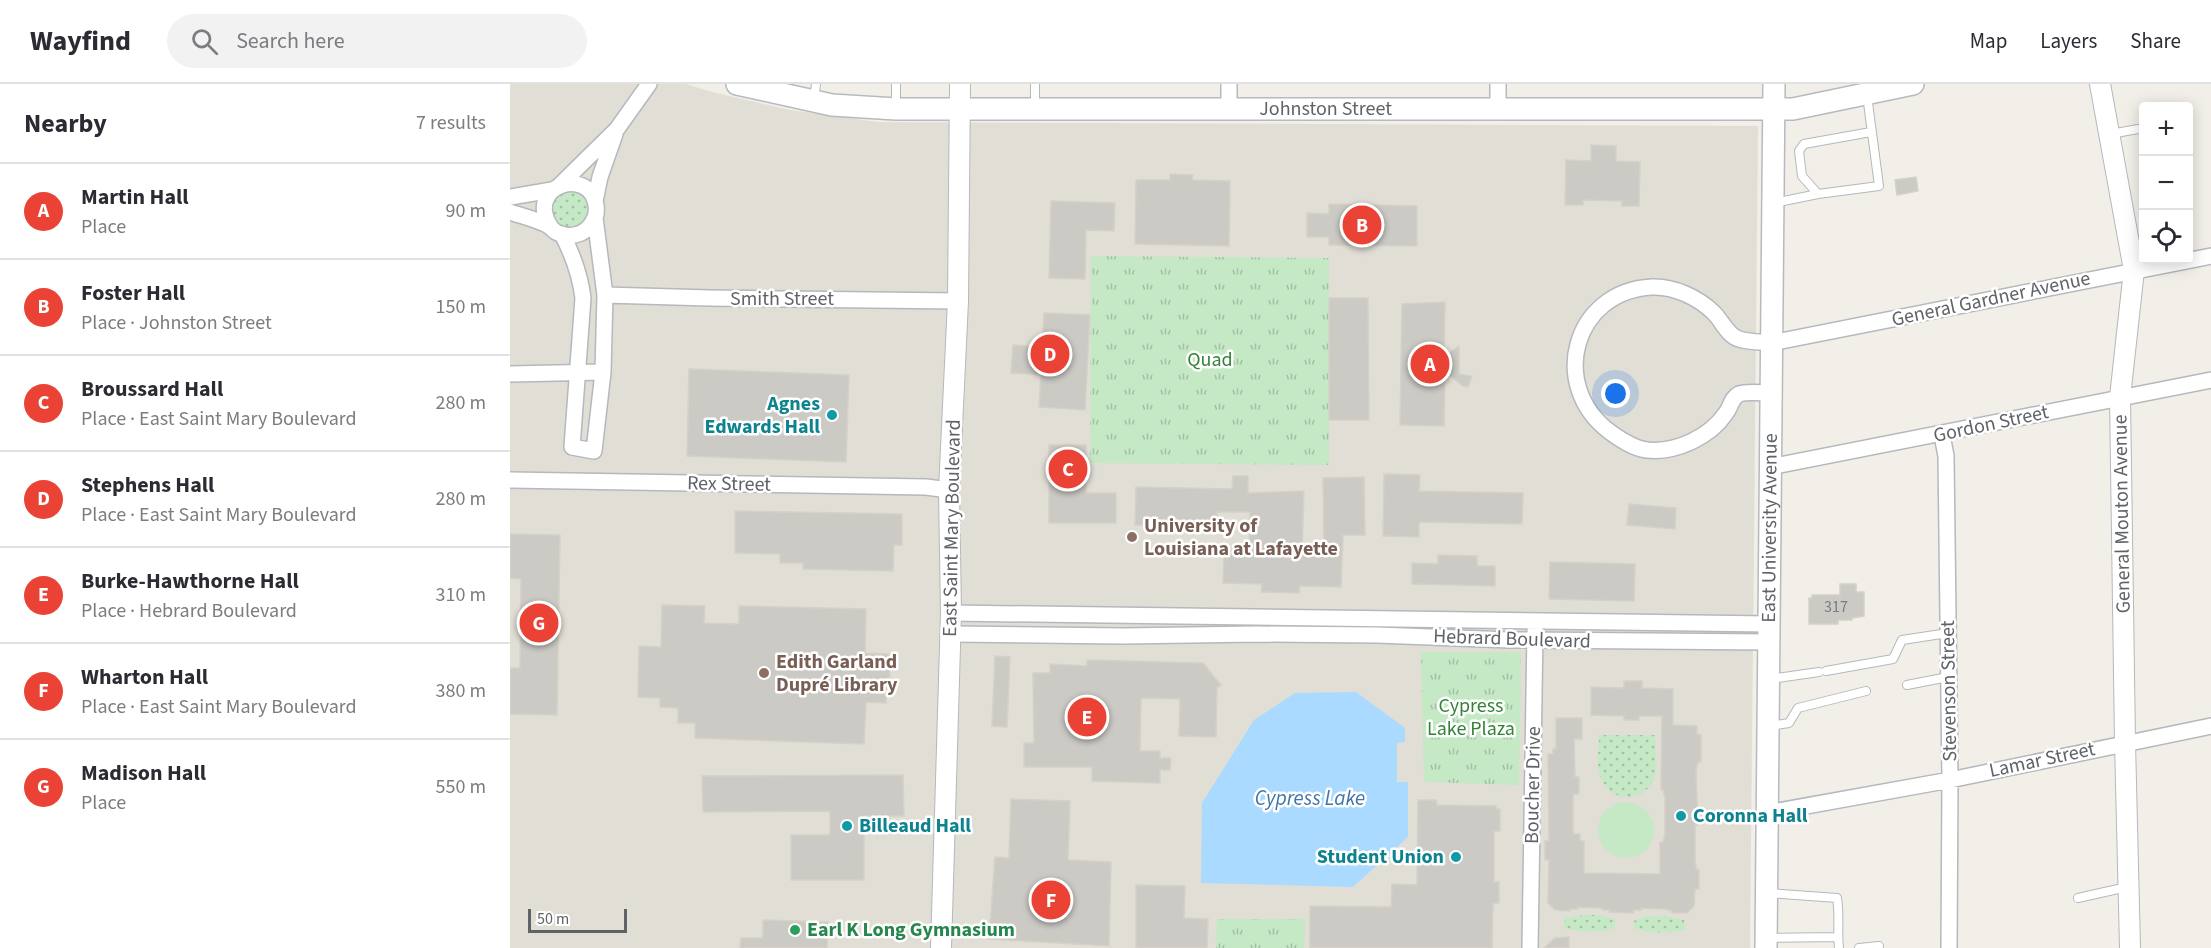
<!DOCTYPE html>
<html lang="en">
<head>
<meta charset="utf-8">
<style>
	body { margin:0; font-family:"Source Sans 3",sans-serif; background:#f2f2f3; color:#2b2b33 }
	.controls { position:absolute; right:18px; top:18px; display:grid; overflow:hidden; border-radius:6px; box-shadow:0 3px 15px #0003 }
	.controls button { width:54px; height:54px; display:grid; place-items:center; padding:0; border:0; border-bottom:2px solid #e1e1e2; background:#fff; color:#2b2b33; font:30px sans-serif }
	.scale { position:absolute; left:18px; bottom:15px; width:99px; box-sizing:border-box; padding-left:6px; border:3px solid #5f6368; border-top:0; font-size:16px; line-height:21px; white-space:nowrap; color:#5f6368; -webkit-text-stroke:4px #fff; paint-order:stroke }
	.you { position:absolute; left:1106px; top:310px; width:21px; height:21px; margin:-15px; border:4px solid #fff; border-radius:50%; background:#1a73e8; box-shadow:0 0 0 9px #1a73e833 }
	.badge { display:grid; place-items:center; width:39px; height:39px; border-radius:50%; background:#ea4335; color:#fff; font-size:20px; font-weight:700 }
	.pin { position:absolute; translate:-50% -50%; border:3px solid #fff; box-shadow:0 2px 6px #0006 }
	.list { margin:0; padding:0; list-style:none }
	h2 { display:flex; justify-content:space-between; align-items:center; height:78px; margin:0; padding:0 24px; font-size:26px }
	h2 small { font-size:20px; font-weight:400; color:#7c7c81 }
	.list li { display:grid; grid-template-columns:39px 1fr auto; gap:18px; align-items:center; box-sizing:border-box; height:96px; padding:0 24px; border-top:2px solid #e1e1e2 }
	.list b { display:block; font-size:22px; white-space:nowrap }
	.list p { margin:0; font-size:20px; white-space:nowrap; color:#7c7c81 }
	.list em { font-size:20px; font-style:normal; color:#7c7c81 }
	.icon { flex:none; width:33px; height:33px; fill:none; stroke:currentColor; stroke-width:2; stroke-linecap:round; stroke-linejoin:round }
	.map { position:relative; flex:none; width:1701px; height:864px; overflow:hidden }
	header { display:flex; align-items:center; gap:36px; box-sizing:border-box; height:84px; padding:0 30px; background:#fff; border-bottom:2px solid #e1e1e2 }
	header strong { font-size:28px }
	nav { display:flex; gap:33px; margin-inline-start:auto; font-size:21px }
	.search { width:420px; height:54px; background:#f2f2f3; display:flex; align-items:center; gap:15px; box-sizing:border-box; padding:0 21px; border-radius:33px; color:#7c7c81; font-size:22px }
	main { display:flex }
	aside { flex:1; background:#fff }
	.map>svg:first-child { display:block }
	.education { fill:#e1ded6 }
	.grass { fill:url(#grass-dots) }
	.park { fill:url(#park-tufts) }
	.garden { fill:#c5e8c5 }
	.water { fill:#aadaff }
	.building { fill:#cccac5; stroke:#d6d1c6; stroke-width:1.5 }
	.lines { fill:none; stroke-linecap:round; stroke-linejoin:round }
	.service-casing { stroke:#b5b8bc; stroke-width:10 }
	.minor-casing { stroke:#b5b8bc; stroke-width:18 }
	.tertiary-casing { stroke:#b5b8bc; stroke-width:22 }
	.secondary-casing { stroke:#b6babf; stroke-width:24 }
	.service { stroke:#fff; stroke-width:8 }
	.minor { stroke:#fff; stroke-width:15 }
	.tertiary { stroke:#fff; stroke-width:20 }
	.secondary { stroke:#fff; stroke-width:21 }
	.culture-dot { fill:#0f9aa8; stroke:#fff; stroke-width:2 }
	.education-dot { fill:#8d6e63; stroke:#fff; stroke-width:2 }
	.leisure-dot { fill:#2e9e5b; stroke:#fff; stroke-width:2 }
	.labels { text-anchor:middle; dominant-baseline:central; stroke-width:5; stroke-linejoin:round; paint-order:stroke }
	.number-label { font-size:16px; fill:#7a7d7f }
	.street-label { font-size:20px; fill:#5f6368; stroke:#fff }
	.park-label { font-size:20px; fill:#348238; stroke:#fff }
	.culture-label { font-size:20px; font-weight:bold; fill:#0d838f; stroke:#fff; text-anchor:end }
	.education-label { font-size:20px; font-weight:bold; fill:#785e54; stroke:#fff; text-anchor:start }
	.leisure-label { font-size:20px; font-weight:bold; fill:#27864d; stroke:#fff; text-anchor:start }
	.water-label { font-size:21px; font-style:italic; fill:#4174aa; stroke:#fff }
</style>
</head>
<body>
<header>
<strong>Wayfind</strong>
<div class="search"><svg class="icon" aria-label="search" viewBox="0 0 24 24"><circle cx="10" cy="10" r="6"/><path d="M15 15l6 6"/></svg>Search here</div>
<nav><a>Map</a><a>Layers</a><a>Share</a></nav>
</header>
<main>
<aside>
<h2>Nearby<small>7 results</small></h2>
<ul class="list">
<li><span class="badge">A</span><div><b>Martin Hall</b><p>Place</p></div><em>90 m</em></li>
<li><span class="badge">B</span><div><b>Foster Hall</b><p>Place · Johnston Street</p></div><em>150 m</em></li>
<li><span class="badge">C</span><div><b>Broussard Hall</b><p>Place · East Saint Mary Boulevard</p></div><em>280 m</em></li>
<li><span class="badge">D</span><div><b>Stephens Hall</b><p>Place · East Saint Mary Boulevard</p></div><em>280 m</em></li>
<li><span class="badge">E</span><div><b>Burke-Hawthorne Hall</b><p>Place · Hebrard Boulevard</p></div><em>310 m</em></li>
<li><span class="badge">F</span><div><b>Wharton Hall</b><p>Place · East Saint Mary Boulevard</p></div><em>380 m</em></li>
<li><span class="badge">G</span><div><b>Madison Hall</b><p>Place</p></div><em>550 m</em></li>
</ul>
</aside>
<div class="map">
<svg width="1701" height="864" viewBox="0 0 1701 864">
	<defs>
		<pattern id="grass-dots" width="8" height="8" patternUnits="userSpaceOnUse" patternTransform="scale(1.5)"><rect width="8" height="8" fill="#c5e8c5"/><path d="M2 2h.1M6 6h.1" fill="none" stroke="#a3c0a4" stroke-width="1.8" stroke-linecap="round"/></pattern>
		<pattern id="park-tufts" width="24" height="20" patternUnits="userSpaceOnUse" patternTransform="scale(1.5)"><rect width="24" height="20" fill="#c5e8c5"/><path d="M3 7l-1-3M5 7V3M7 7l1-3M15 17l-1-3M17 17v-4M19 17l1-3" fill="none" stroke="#a3c0a4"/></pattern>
	</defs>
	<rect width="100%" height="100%" fill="#f1efe8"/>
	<path class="education" d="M0 0H176L202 8 280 26 368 38 1248 42 1240 864H0Z"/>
	<path class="grass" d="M50 107H71L82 124 74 142 54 146 43 138 40 118Z
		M1089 651H1145C1145 665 1149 684 1143 697 1131 721 1098 717 1090 692 1086 680 1089 664 1089 651Z
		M1076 831H1091L1105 836V844C1086 849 1072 848 1054 844V834Z
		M1136 832H1156L1174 836 1175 846C1156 849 1142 850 1124 844V837Z"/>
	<path class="park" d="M581 172 819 174V381L580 379Z
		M911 568H1011L1009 701 914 698Z
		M707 835H795L794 864H706Z"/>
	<path class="garden" d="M1088 746a28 28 0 1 1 56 0a28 28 0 1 1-56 0Z"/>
	<path class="water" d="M846 608 895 644V658L887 659V698H898V753L843 803 691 799 692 719 744 636 785 609Z"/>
	<path class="building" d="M1081 61 1106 62V77L1130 78 1129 122H1112V117L1073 116V121H1055L1056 76 1081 77Z
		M660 90 683 91 682 96 720 97 719 162 625 160 626 96H660Z
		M1406 93 1408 107 1387 111 1385 96Z
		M541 117 605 119 604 147 576 146 575 195 539 194Z
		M819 120 907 122V162L819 161V153H797V129L819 130Z
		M819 214H858L859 336H819Z
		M935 218 934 273 949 262V290L962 292 958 303 953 302 935 287 934 342 890 341 892 220Z
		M534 229 580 231 575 326 529 323 531 291 501 289 503 261 532 263Z
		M179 285 339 291 336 378 177 372Z
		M539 361H576V409H606V439H539Z
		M874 390 910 391 909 407 1013 409 1012 440 909 438V453L873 452Z
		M723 392H738V409L794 407 792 467 814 468 813 394 854 393 855 451H833L831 503 790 502 789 509 751 508 752 500 713 499 714 466 739 467 740 428H707V443L625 441 626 403 722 405Z
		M1119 420 1166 424 1165 445 1117 441Z
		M225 427 392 430V461H384L383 487 293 485V479H270V470L225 469Z
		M0 450 50 451 47 631 0 630V584H10L11 495 0 494Z
		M928 471 967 472V482H985V502L902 500V479L928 480Z
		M1040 478 1125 480 1124 517 1039 515Z
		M1330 500H1346V508H1354V532L1342 534V536H1328V540H1299V514H1302V511H1330Z
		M152 521 195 522 194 539 229 540V522L356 525 355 569 379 570 380 592 376 607V619L356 618 354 660 185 654V639H168V624L150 623V614L128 613 129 562 151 563Z
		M485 572 500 573 497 643 482 642Z
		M577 576 693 579 711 601 707 604 706 653 669 652 670 615 631 614 630 667H650V674H661L660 686H650V699L582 697V683H514V659H524L523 589H540V580L577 582Z
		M1114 597H1132V604L1163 605V641L1187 642V650L1191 651V678H1188L1186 686 1188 741H1185V778L1187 786H1189V805H1185L1184 822 1177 829H1162V827L1155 825 1131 824V826H1123V829L1099 828 1100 826H1093L1092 824 1067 823 1068 825H1060V827L1045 826 1038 819 1039 776H1035V757H1039L1038 670H1043V665H1046V634H1072V655H1064L1065 693H1069V710H1063V750H1070V757H1074V789L1150 790V758H1153L1155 751V714L1153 706H1151L1152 632H1129V636H1114V632L1081 631V603L1114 604Z
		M393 691 394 732H354V796H281V751H320V727L193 728 192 692Z
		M501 715 560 717 558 776 601 778 599 862 479 855 485 773 499 774Z
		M908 716H926L927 721 986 722V725H990V747H984V798H989V819H983L982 864H800V822L881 823 882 800 907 801Z
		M626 801 675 802 674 834 698 835 697 864H626Z
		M253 836 318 838 317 864H230L231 854H253Z
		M1059 853V864H1034L1045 854Z"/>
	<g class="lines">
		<g class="service-casing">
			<path id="service" d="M386 0V23
				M525 0V22
				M304 16 306 0
				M1600 50 1634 44
				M1308 110 1292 92 1289 67 1294 60 1361 48
				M1264 119 1308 110 1369 102 1357 11
				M1316 587 1383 575 1392 556 1438 549
				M1260 595 1309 588
				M1397 601 1438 593
				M1260 642 1279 639 1288 624 1356 607
				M1258 809 1327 814C1330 831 1327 847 1329 864
				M1568 814 1617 803
				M1257 854 1328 853
				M1349 864 1369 862"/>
		</g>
		<g class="minor-casing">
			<path id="minor" d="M719 0V25
				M988 26V0
				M49 102 107 45 139 0
				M0 113 42 106
				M85 117 90 93 105 50
				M0 128C12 132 24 135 35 140 40 142 42 145 46 148 59 155 75 151 82 139 86 134 87 128 86 121 80 82 15 101 40 142
				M52 150C63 171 70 190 73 214L62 363 84 367 93 288 95 211 85 134
				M95 211 200 214 448 217
				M0 290 93 288
				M1261 309C1252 309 1237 307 1229 310 1221 314 1221 323 1216 329 1200 353 1166 369 1137 366 1123 364 1111 356 1100 348 1038 302 1063 207 1142 203 1164 202 1189 214 1204 229 1212 237 1218 252 1229 255 1239 258 1251 258 1261 259L1701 172
				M1432 351 1436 372 1440 696 1439 864
				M1260 383 1701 296
				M0 396 416 403 439 406
				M441 529 1259 540
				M441 550 613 552 746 550 867 551 1000 556 1259 558
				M1257 729 1440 696 1701 642
				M1020 864 1025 547"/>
		</g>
		<g class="tertiary-casing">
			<path id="tertiary" d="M1590 0 1624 186 1610 313 1615 658 1620 864
				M431 864 441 529 439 406 448 217 450 0"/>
		</g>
		<g class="secondary-casing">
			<g id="secondary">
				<path id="s1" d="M227 0 322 21 386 25H1283L1403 0"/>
				<path id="s2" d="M1256 864 1264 0"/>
			</g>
		</g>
		<use href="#service" class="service"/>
		<use href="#minor" class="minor"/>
		<use href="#tertiary" class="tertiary"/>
		<use href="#secondary" class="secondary"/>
	</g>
	<g class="culture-dot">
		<circle cx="322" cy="331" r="6"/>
		<circle cx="1171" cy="732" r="6"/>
		<circle cx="337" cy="742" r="6"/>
		<circle cx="946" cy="773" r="6"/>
	</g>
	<g class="education-dot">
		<circle cx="622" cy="453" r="6"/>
		<circle cx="254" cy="589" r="6"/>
	</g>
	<circle class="leisure-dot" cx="285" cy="846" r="6"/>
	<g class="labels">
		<g class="number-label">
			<text x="1326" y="523">317</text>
		</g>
		<g class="street-label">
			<text stroke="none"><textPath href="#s1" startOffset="591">Johnston Street</textPath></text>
			<text x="272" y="215">Smith Street</text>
			<text transform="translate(1481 215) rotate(-12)">General Gardner Avenue</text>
			<text transform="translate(1481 340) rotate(-12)">Gordon Street</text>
			<text transform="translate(219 400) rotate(1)">Rex Street</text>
			<text transform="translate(1612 430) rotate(-91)">General Mouton Avenue</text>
			<text transform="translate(442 444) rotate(-89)">East Saint Mary Boulevard</text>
			<text stroke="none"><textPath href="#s2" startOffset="420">East University Avenue</textPath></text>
			<text transform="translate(1002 555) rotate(2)">Hebrard Boulevard</text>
			<text transform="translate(1439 607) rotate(-91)">Stevenson Street</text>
			<text transform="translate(1532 676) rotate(-12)">Lamar Street</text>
			<text transform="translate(1023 701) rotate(-89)">Boucher Drive</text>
		</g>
		<g class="park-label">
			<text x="700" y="276">Quad</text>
			<text x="961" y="622">Cypress<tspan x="961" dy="23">Lake Plaza</tspan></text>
		</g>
		<g class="culture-label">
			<text x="310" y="320">Agnes<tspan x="310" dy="23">Edwards Hall</tspan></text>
			<text x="1183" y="732" text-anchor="start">Coronna Hall</text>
			<text x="349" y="742" text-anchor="start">Billeaud Hall</text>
			<text x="934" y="773">Student Union</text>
		</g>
		<g class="education-label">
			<text x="634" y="442">University of<tspan x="634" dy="23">Louisiana at Lafayette</tspan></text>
			<text x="266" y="578">Edith Garland<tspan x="266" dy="23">Dupré Library</tspan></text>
		</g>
		<g class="leisure-label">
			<text x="297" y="846">Earl K Long Gymnasium</text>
		</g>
		<g class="water-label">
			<text x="800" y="714">Cypress Lake</text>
		</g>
	</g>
</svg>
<div class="controls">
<button>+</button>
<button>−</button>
<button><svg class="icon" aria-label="locate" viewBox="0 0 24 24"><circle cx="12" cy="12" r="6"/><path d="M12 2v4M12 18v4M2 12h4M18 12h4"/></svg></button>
</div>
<div class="scale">50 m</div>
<div class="you"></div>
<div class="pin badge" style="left:920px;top:280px">A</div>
<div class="pin badge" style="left:852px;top:141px">B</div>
<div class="pin badge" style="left:558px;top:385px">C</div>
<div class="pin badge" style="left:540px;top:270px">D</div>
<div class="pin badge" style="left:577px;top:633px">E</div>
<div class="pin badge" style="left:541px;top:816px">F</div>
<div class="pin badge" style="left:29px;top:539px">G</div>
</div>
</main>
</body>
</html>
